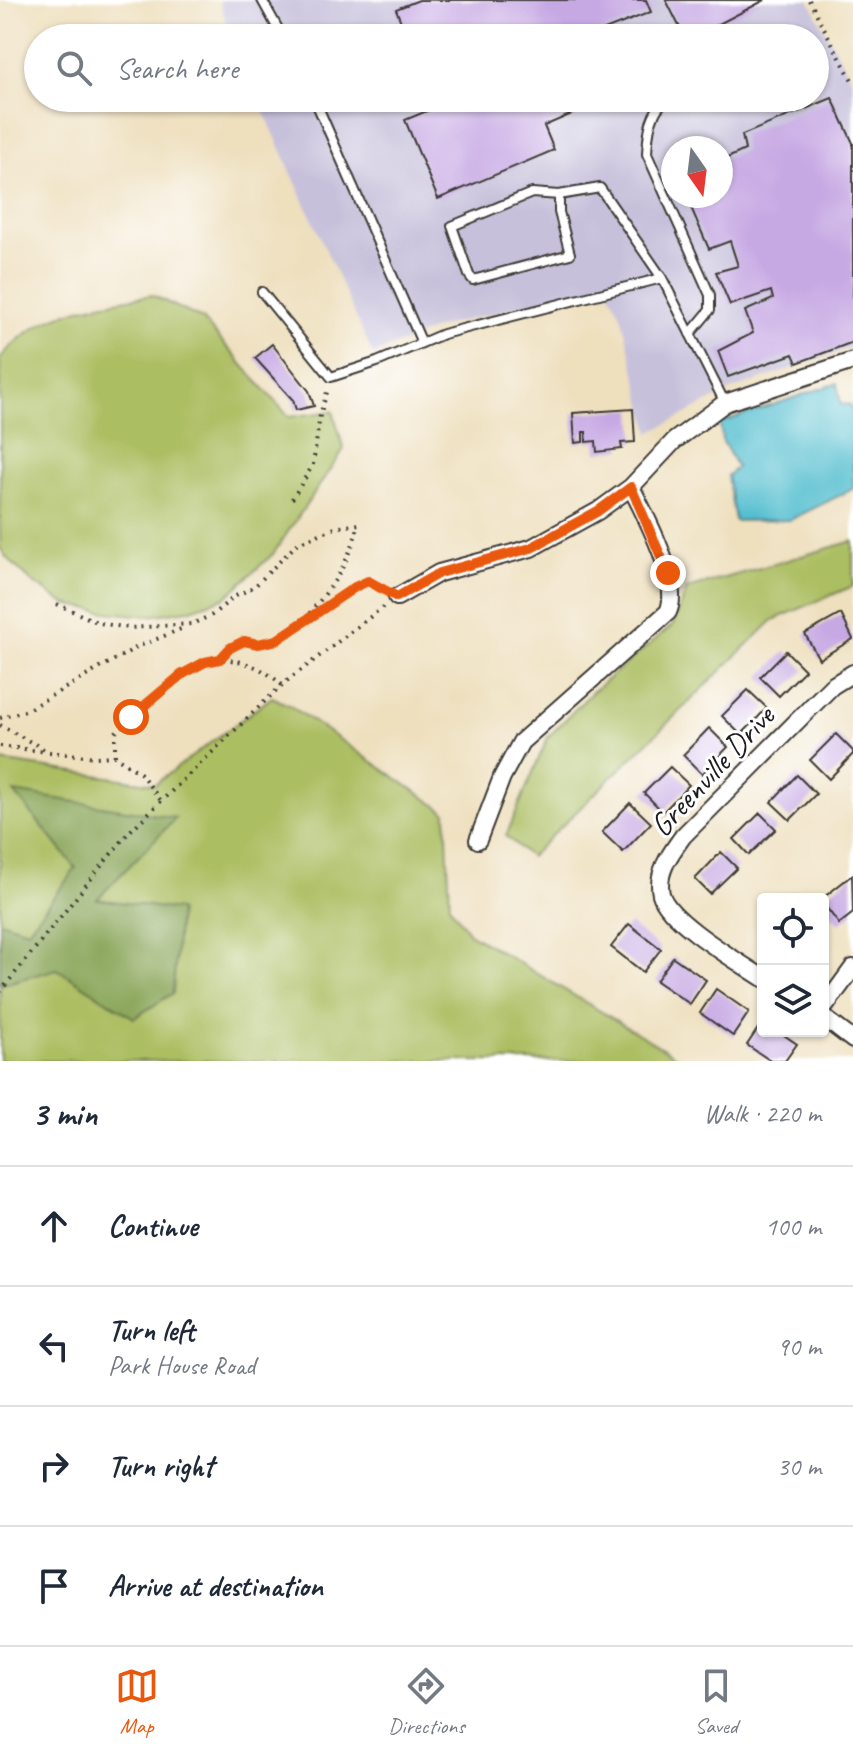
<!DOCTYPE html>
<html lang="en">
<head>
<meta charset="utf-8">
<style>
	body { margin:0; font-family:Caveat,sans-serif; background:#f2f2f3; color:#1f2937 }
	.controls { position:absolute; right:24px; bottom:24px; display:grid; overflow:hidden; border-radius:8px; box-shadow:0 2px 6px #0004 }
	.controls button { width:72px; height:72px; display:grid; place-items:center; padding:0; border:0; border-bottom:2px solid #e0e1e3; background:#fff; color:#1f2937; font:40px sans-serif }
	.compass { position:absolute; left:661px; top:136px; width:72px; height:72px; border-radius:50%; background:#fff; box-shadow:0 2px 6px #0004; rotate:166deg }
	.stop { position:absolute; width:24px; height:24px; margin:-18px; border:6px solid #ea580c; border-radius:50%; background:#fff }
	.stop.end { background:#ea580c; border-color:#fff; box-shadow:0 2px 8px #0008 }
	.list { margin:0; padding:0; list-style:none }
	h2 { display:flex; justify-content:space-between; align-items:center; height:104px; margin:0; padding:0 32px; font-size:34px }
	h2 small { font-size:26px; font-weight:400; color:#747a83 }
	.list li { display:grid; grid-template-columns:52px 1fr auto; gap:24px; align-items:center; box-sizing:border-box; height:120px; padding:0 32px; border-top:2px solid #e0e1e3 }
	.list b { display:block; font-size:30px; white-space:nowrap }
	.list p { margin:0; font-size:26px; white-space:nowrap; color:#747a83 }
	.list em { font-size:26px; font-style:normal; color:#747a83 }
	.icon { flex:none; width:44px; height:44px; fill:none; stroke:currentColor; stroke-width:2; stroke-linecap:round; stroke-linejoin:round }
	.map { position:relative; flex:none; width:853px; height:1061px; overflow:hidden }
	.search { position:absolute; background:#fff; box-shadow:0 2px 6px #0004; left:24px; right:24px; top:24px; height:88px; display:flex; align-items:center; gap:20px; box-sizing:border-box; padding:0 28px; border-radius:44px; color:#747a83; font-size:30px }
	.sheet { height:584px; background:#fff }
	nav { display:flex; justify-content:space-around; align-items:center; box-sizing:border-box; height:112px; border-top:2px solid #e0e1e3; background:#fff; font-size:22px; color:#747a83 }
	nav a { display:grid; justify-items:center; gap:4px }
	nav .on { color:#ea580c }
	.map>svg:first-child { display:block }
	.industrial { fill:#c6c0da; fill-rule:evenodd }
	.green { fill:#acbe62; stroke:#646d3f; stroke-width:2 }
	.forest { fill:#89a558; stroke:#52603a; stroke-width:2 }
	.water { fill:#53becf; stroke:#386d76; stroke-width:2 }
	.building { fill:#c6a8e3 }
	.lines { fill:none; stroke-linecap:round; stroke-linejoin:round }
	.service-casing { stroke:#3c3934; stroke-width:12 }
	.minor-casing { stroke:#3c3934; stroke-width:20 }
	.path { stroke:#3c3934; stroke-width:4; stroke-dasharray:2 6; stroke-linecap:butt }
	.service { stroke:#fff; stroke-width:8 }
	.minor { stroke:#fff; stroke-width:16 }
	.route { stroke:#ea580c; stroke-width:10 }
	.labels { text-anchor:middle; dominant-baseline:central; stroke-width:6; stroke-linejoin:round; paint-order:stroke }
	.street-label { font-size:32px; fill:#1c1c1c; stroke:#fff }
</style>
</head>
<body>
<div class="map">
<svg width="853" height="1061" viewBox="0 0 853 1061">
	<rect width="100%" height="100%" fill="#fff"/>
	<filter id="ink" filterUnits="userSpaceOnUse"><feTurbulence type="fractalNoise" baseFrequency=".0125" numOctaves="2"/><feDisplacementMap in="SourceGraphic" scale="16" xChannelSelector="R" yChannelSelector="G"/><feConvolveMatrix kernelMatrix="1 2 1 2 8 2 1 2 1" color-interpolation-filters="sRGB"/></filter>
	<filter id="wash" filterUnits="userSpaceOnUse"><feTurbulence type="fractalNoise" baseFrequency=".006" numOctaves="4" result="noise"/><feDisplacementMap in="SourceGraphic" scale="32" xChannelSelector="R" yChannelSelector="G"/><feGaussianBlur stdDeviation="1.8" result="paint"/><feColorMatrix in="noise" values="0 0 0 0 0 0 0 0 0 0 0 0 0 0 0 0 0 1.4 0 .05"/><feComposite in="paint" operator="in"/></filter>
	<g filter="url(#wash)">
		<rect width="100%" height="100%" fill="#eedfbd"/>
		<path class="industrial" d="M219 0H809L853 82V347L731 390 650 433 621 315 606 285 439 327 373 355 258 98H815V38H231ZM673 148H721V196H673Z"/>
		<path class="green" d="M152 295 202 319 289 417 333 411 344 449 273 554 226 597 188 610 149 616 106 612 65 604 31 581 6 557 0 548V359C36 311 97 304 152 295Z
			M853 541V586L773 620 530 857 506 836 548 737 592 692 673 625 687 589Z
			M272 697 289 705 446 812 450 906 469 933 684 1061H0V761L155 784Z"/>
		<path class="forest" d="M14 792 176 818 97 899 179 910 173 993 134 1018 57 969 0 985V921L28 930 76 868Z"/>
		<path class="water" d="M837 383 841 405 850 404 853 415V489L790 520 735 521 727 476 737 467 722 440 720 423Z"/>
		<g id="blocks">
			<path class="building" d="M419 0H646L651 12 584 38H398L406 35 396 9Z
				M666 0H765L692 38H685Z
				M395 98H428L399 109Z
				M458 98H591L593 105 544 126 554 150 438 199 405 120Z
				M832 98 853 143V342L797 363 793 354 728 377 718 351 753 333 745 311 773 299 771 291 730 305 716 272 738 266 730 241 709 249 686 196H721V161L745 150 742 135Z
				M272 344 309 391 314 406 296 410 293 400 255 358Z
				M633 409 635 442 621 443 622 449 597 452 596 441 586 442V432H583V442L575 443 573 413Z
				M841 614 853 639 819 659 805 634Z
				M786 651 805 670 779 696 760 677Z
				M748 690 767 708 741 735 722 716Z
				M709 728 728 747 702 774 683 755Z
				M836 734 853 751V754L829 779 810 760Z
				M670 767 689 785 663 812 644 793Z
				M797 775 816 794 790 820 771 802Z
				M630 803 651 823 623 852 602 832Z
				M760 813 776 829 749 855 734 839Z
				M721 852 737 868 710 894 695 879Z
				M852 875 853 913 839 924 823 903V898Z
				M629 924 661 949 643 972 611 947Z
				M673 957 706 980 690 1004 656 981Z
				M716 989 749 1012 733 1036 700 1013Z
				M763 1021V1031H778L797 1044 785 1061H771L747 1045Z"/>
		</g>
	</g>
	<g filter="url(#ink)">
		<use href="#blocks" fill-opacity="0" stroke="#3c3934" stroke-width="2"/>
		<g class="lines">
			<g class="service-casing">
				<path id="service" d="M262 0 283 38
					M314 98 422 343
					M667 98C650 113 648 131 647 154L710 295V310L690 334
					M559 195V212L570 254 473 280 469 275 452 226 532 193 559 195 600 188 662 278
					M262 292 331 377 377 362 443 334 662 278 725 403"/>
			</g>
			<g class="minor-casing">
				<path id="minor" d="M397 597 439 573 531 548 598 511 631 487 674 441 725 403 853 361
					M478 840 502 777 521 742 668 612C682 583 645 515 631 487
					M763 978C739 962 668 921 661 894 656 872 671 853 683 836L832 686 853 673
					M823 1009 853 968
					M823 1017 853 1040"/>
			</g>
			<path class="path" d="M809 0 853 82
				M292 499 313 465 320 415 328 389
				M57 604 99 623 129 628 192 624 212 615 234 597 255 586 298 543 335 528 359 524C346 570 332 587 301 623
				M282 685C262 667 246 661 220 659L230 648 244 641 258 644 277 640 355 587 368 581 384 588
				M0 718 25 711 137 647 186 627
				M0 725 49 752 95 757 115 756 140 773 162 802
				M0 746 47 752
				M115 756V733C129 719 144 708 160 695 179 679 194 665 220 659
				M0 992 128 833 282 685 383 607"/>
			<use href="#service" class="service"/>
			<use href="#minor" class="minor"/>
		</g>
	</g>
	<g class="lines" filter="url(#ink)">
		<path class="route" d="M131 717 181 675 205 662 220 659 230 648 244 641 258 644 277 640 355 587 368 581 397 597 439 573 531 548 598 511 631 487 668 573"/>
	</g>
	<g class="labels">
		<g class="street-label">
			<text transform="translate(712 771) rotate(-47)">Greenville Drive</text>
		</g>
	</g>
</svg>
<div class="controls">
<button><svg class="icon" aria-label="locate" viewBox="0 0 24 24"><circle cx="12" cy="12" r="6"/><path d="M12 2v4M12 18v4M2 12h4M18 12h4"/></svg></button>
<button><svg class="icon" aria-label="layers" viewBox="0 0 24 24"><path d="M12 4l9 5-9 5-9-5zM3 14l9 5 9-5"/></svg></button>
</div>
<svg class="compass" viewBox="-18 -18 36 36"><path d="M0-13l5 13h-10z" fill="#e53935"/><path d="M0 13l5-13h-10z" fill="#747a83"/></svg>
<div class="stop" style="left:131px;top:717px"></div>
<div class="stop end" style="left:668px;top:573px"></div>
<div class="search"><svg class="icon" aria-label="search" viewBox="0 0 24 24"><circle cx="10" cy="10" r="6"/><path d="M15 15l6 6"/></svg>Search here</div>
</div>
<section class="sheet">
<h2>3 min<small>Walk · 220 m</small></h2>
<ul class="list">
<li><svg class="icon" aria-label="ahead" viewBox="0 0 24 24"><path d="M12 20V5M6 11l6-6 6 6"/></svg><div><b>Continue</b></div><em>100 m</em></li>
<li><svg class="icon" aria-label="left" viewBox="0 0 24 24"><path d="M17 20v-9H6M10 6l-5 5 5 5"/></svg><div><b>Turn left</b><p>Park House Road</p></div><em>90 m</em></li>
<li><svg class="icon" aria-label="right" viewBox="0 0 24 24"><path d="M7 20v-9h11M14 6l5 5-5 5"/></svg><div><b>Turn right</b></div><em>30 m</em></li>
<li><svg class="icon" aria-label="arrive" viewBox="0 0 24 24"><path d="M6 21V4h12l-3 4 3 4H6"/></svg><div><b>Arrive at destination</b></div></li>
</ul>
</section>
<nav>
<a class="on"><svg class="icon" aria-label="map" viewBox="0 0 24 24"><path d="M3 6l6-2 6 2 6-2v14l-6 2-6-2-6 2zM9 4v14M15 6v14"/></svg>Map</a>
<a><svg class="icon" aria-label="directions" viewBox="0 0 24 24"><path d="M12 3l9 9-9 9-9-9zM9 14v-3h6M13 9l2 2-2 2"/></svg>Directions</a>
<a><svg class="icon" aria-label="saved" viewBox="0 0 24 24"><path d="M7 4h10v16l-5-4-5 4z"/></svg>Saved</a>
</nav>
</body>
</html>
